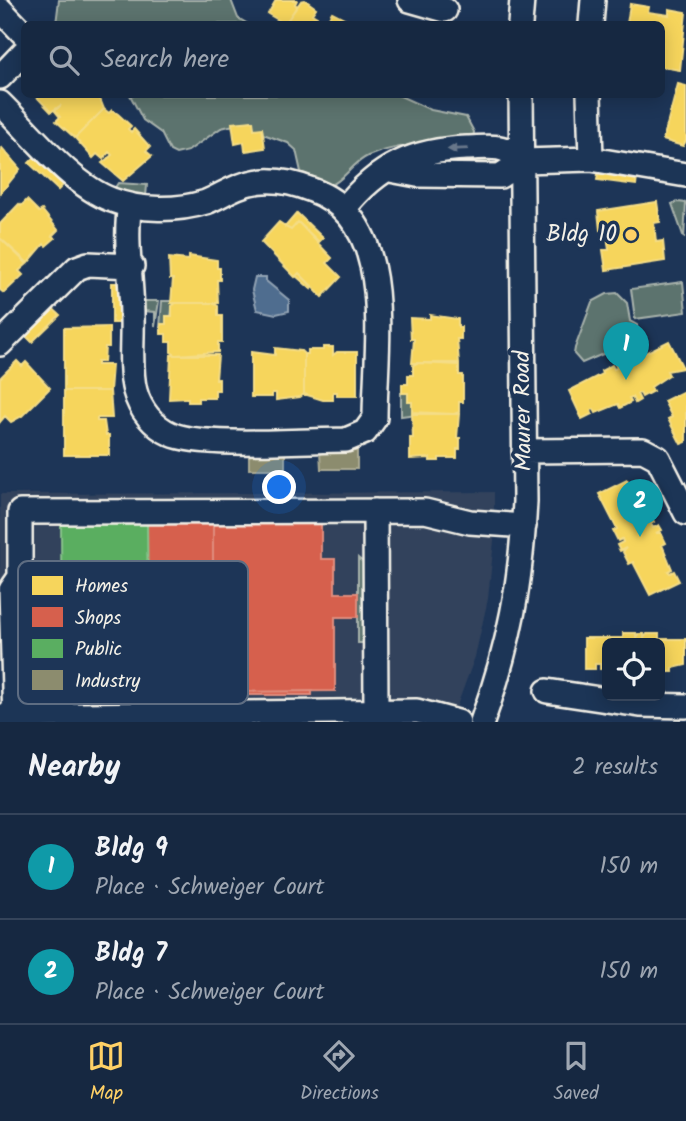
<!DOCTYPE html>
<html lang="en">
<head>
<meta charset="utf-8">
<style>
	body { margin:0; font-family:Kalam,sans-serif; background:#23344c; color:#f1f3f6 }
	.controls { position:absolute; right:21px; bottom:21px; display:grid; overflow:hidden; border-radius:10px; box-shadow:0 4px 18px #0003 }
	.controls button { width:63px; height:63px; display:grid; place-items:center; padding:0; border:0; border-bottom:2px solid #35445a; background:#162841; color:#f1f3f6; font:35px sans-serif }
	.you { position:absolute; left:280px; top:488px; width:24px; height:24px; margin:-18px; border:5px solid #fff; border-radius:50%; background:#1a73e8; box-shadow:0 0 0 10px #1a73e833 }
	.badge { display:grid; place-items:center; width:46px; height:46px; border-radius:50%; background:#ffd166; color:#fff; font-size:23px; font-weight:700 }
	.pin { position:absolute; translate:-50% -58px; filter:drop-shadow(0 2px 4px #0008) }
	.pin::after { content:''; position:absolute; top:37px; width:24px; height:21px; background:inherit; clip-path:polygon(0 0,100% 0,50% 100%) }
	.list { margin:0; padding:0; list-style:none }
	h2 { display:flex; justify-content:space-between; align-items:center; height:91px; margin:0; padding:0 28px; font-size:30px }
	h2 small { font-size:23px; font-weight:400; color:#9ea6b1 }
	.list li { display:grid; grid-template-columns:46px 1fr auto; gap:21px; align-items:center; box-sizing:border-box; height:105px; padding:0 28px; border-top:2px solid #35445a }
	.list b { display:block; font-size:26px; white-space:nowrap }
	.list p { margin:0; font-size:23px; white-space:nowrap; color:#9ea6b1 }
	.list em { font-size:23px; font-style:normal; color:#9ea6b1 }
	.icon { flex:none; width:38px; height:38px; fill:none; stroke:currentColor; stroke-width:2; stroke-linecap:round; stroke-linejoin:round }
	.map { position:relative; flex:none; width:686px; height:722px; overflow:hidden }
	.search { position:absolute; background:#162841; box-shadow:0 4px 18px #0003; left:21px; right:21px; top:21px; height:77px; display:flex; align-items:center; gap:18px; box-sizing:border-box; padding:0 24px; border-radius:10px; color:#9ea6b1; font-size:26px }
	.sheet { height:301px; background:#162841 }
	nav { display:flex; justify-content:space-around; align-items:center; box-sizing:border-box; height:98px; border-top:2px solid #35445a; background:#162841; font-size:19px; color:#9ea6b1 }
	nav a { display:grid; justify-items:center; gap:4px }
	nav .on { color:#ffd166 }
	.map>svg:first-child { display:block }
	.built { fill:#30425c }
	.green { fill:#5c736e; stroke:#a8b2ab; stroke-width:2 }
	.water { fill:#4f6d8f; stroke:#91a2b3; stroke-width:2 }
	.homes { fill:#f6d55c; stroke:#f5dd86; stroke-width:2 }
	.shops { fill:#d6604d; stroke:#df8c7c; stroke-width:2 }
	.public { fill:#5aae61; stroke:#88c28a; stroke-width:2 }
	.industry { fill:#8c8c6e; stroke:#abaa93; stroke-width:2 }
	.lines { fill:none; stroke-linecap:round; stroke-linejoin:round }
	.minor-casing { stroke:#f4f1e8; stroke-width:28 }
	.minor { stroke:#1d3557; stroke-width:23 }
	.oneway { fill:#68778a }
	.poi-dot { fill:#ffd166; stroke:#1d3557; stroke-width:2.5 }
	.labels { text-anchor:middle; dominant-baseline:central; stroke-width:7; stroke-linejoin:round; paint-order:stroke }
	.poi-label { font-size:23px; fill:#f4f1e8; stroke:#1d3557; text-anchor:end }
	.street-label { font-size:23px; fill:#f4f1e8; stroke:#1d3557 }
	.key { fill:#1d3557; stroke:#5e6d82; stroke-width:2 }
	.key-label { font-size:19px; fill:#f4f1e8 }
</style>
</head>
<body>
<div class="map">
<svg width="686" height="722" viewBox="0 0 686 722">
	<rect width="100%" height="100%" fill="#1d3557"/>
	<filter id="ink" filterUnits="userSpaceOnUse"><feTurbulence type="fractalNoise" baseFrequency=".0143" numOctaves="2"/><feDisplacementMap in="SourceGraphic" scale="14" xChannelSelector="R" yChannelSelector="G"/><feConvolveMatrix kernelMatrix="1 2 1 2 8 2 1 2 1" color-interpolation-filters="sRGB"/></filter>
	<g filter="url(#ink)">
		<path class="built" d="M494 492V541L488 599 475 657 451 722H0V494Z"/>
		<path class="green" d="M59 0H231L238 18 248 24H56Z
			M130 95H398L431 110 466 117 474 132 473 139C438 142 400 143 368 156 352 163 345 180 329 186L301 172 296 150 288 143 263 134 262 129H254L252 121 221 128 188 151 176 154 170 151 161 133 143 120Z
			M491 158 489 165 418 163 420 159Z
			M118 183 147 185 146 197 114 189Z
			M678 202 686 203 684 238 672 204Z
			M683 282 686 312 635 319 631 289Z
			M617 293 627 303 630 321 637 325 638 339 582 363 574 354 575 348 592 302 607 294Z
			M143 301H159L155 326V312L143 311Z
			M162 301H171L176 306H172C172 316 170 324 160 327Z
			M401 393H408V402H412L417 414 401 416Z
			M358 558 364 563V643H358Z"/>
		<path class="water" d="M255 277H266V281L289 300V311L276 314 257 310 252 290Z"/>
		<path class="homes" d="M276 0H297L295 4 297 6 285 24 268 14Z
			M305 0 316 8 312 14 317 17 312 24H285L301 1Z
			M630 4 649 7 648 12 669 15V9L686 12 680 70 662 67V24H627Z
			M332 12 346 19 344 24H325Z
			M678 84 686 86V141L683 146 663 140Z
			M34 94H98L104 109 75 138 56 121 60 117 55 111 61 105 51 112Z
			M104 109 109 113 112 110 118 114 131 126 128 129 131 132 134 129 150 147 146 151 152 156 123 181 102 163 112 155 109 152 103 159 97 154 93 158 75 138Z
			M253 121 254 129 262 128 265 148 245 151 244 142 235 144 232 123Z
			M2 148 20 169 0 194V151Z
			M38 154 67 181 58 190 29 163Z
			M599 168 638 173 636 185 597 180Z
			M27 200 39 212 42 210 58 230 52 236 55 238 46 246 44 244 28 263 0 238V224L19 204 21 206Z
			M657 202 660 222 654 223 656 242 663 241 665 261 606 270 603 250H609L606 229 600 230 598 211Z
			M297 213 323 238 319 242 298 222 291 230 285 227Z
			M279 222 291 230 298 222 332 258 327 263 341 277 322 297 299 273 295 277 261 242Z
			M0 238 27 264 19 271 23 275 4 293 0 290Z
			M189 256 217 260V268H220V280H217L218 303H171L173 279H170L169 258 189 260Z
			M299 273 312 286 311 289 296 276Z
			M112 283H125V323H112Z
			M176 303H213L218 306V316H222V342H218V352L176 355 171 352V342H166V334H161V324H166V316H172V306Z
			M50 306 60 315 32 342 23 333Z
			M430 315 458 319V327H461V339H457L459 363H412L414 339H411L410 318 430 319Z
			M109 327V347H105L104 362H97V365H112L110 391H64V328Z
			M669 341 683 368 667 371 669 375 651 387 653 391 642 397 640 393 637 394 640 400 635 403 632 397 629 398 631 402 620 408 618 404 596 413 594 409 591 410 592 414 582 419 569 391 602 374 601 371 612 365 614 369 617 368 614 362 619 359 622 365 625 364 623 360 634 355 635 358Z
			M323 347H333V355L337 352H357V396H337V392H333V400H323L304 394V354H308V350H323Z
			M275 348 301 351 304 354V394L300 397 276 400V393H272V397H251V352L275 355Z
			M171 355H218L216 379H219V390H215V398H198V402H188V398L169 399Z
			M17 361 22 366 26 362 50 388 22 416 11 422 5 416 0 422V378Z
			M417 363 459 365V375H463V402H459V412L454 414 412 412V402H408V393H402V384H408V375H413V365Z
			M686 390V442L681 444 668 419 672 417 664 401Z
			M64 391H110L112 418H97V421H104L106 435H109V455H64Z
			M412 414H459L457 438H460V449H457V458H439V461H430V458L410 459V438H413Z
			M627 480 631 489 627 491 629 496 634 494 645 514 649 512 654 522 651 524 653 528 659 525 662 530 656 533H661L666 543 662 545 672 569 668 571 670 573 674 571 679 581 650 595 633 562 629 564 623 552 626 548 620 551 617 545 623 542 622 539 618 541 613 531 617 529 599 494Z
			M623 633H636V638L638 634H644V638L647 634H659V639H686V665L673 668V672H660V643H607V669H600V664H595V669H584V638H623Z"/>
		<path class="shops" d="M213 519H321V559H335V593H358V617H335V691L213 692Z
			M213 519V692H148L147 520Z
			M312 691V695H226V692Z"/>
		<path class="public" d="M61 520H147L148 620H76V692H62Z"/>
		<path class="industry" d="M249 451H285V469H249Z
			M320 451H357V469H321Z"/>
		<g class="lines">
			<g class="minor-casing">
				<path id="minor" d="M410 0 445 10
					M0 9 24 34
					M520 24 522 0
					M591 24 593 0
					M0 77 24 52
					M0 103C31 133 71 185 112 200 140 211 177 211 206 202 221 196 234 186 250 183 270 178 292 182 312 190 398 221 375 345 375 418L365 432 346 440C307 440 202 448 171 434 153 426 140 410 135 391 129 368 133 340 132 317 132 281 124 238 130 205
					M591 159 686 175
					M523 161 591 159 589 94
					M390 170 417 175 500 176 523 161
					M345 208C378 166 414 150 467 148 477 148 489 146 499 148 507 149 516 156 523 161
					M0 344 77 268 88 264 132 266
					M524 451 643 450 658 458 686 513
					M375 511 376 712
					M547 691 640 705 686 706
					M0 716 417 711 458 722
					M15 722 11 590 20 577V512L425 511 470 522 524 526
					M482 722C510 644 521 583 525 501L521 94"/>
			</g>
			<use href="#minor" class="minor"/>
		</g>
		<defs><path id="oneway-solid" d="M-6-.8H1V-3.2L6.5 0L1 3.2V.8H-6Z" transform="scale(1.75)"/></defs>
		<use class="oneway" href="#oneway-solid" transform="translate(458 149) rotate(178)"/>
	</g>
	<circle class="poi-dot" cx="631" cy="235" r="7"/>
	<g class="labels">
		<g class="poi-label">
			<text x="617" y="235">Bldg 10</text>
		</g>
		<g class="street-label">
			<text transform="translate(524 411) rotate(-91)">Maurer Road</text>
		</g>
	</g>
	<rect x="18" y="561" width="230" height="143" rx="10" class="key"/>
	<rect x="32" y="576" width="31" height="19" fill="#f6d55c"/>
	<rect x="32" y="607" width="31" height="20" fill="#d6604d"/>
	<rect x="32" y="639" width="31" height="19" fill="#5aae61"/>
	<rect x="32" y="670" width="31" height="20" fill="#8c8c6e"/>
	<g class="key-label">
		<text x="75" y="592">Homes</text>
		<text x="75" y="624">Shops</text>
		<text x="75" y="655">Public</text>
		<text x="75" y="687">Industry</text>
	</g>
</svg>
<div class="controls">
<button><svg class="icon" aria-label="locate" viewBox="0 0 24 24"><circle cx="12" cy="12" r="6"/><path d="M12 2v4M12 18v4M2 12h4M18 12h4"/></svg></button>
</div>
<div class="you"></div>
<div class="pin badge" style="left:626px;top:380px;background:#0f9aa8">1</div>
<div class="pin badge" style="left:640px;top:537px;background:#0f9aa8">2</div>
<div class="search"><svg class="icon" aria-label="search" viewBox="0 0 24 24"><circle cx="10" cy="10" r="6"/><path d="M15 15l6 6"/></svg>Search here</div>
</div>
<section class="sheet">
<h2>Nearby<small>2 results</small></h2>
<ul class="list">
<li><span class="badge" style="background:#0f9aa8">1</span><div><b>Bldg 9</b><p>Place · Schweiger Court</p></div><em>150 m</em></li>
<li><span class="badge" style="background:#0f9aa8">2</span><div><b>Bldg 7</b><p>Place · Schweiger Court</p></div><em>150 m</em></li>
</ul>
</section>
<nav>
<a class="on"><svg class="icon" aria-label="map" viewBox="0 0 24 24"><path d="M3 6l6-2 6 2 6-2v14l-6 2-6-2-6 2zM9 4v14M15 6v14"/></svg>Map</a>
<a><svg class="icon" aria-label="directions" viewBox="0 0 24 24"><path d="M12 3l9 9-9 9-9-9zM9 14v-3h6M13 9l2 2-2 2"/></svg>Directions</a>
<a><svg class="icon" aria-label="saved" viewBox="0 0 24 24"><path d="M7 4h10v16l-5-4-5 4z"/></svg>Saved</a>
</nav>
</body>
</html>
